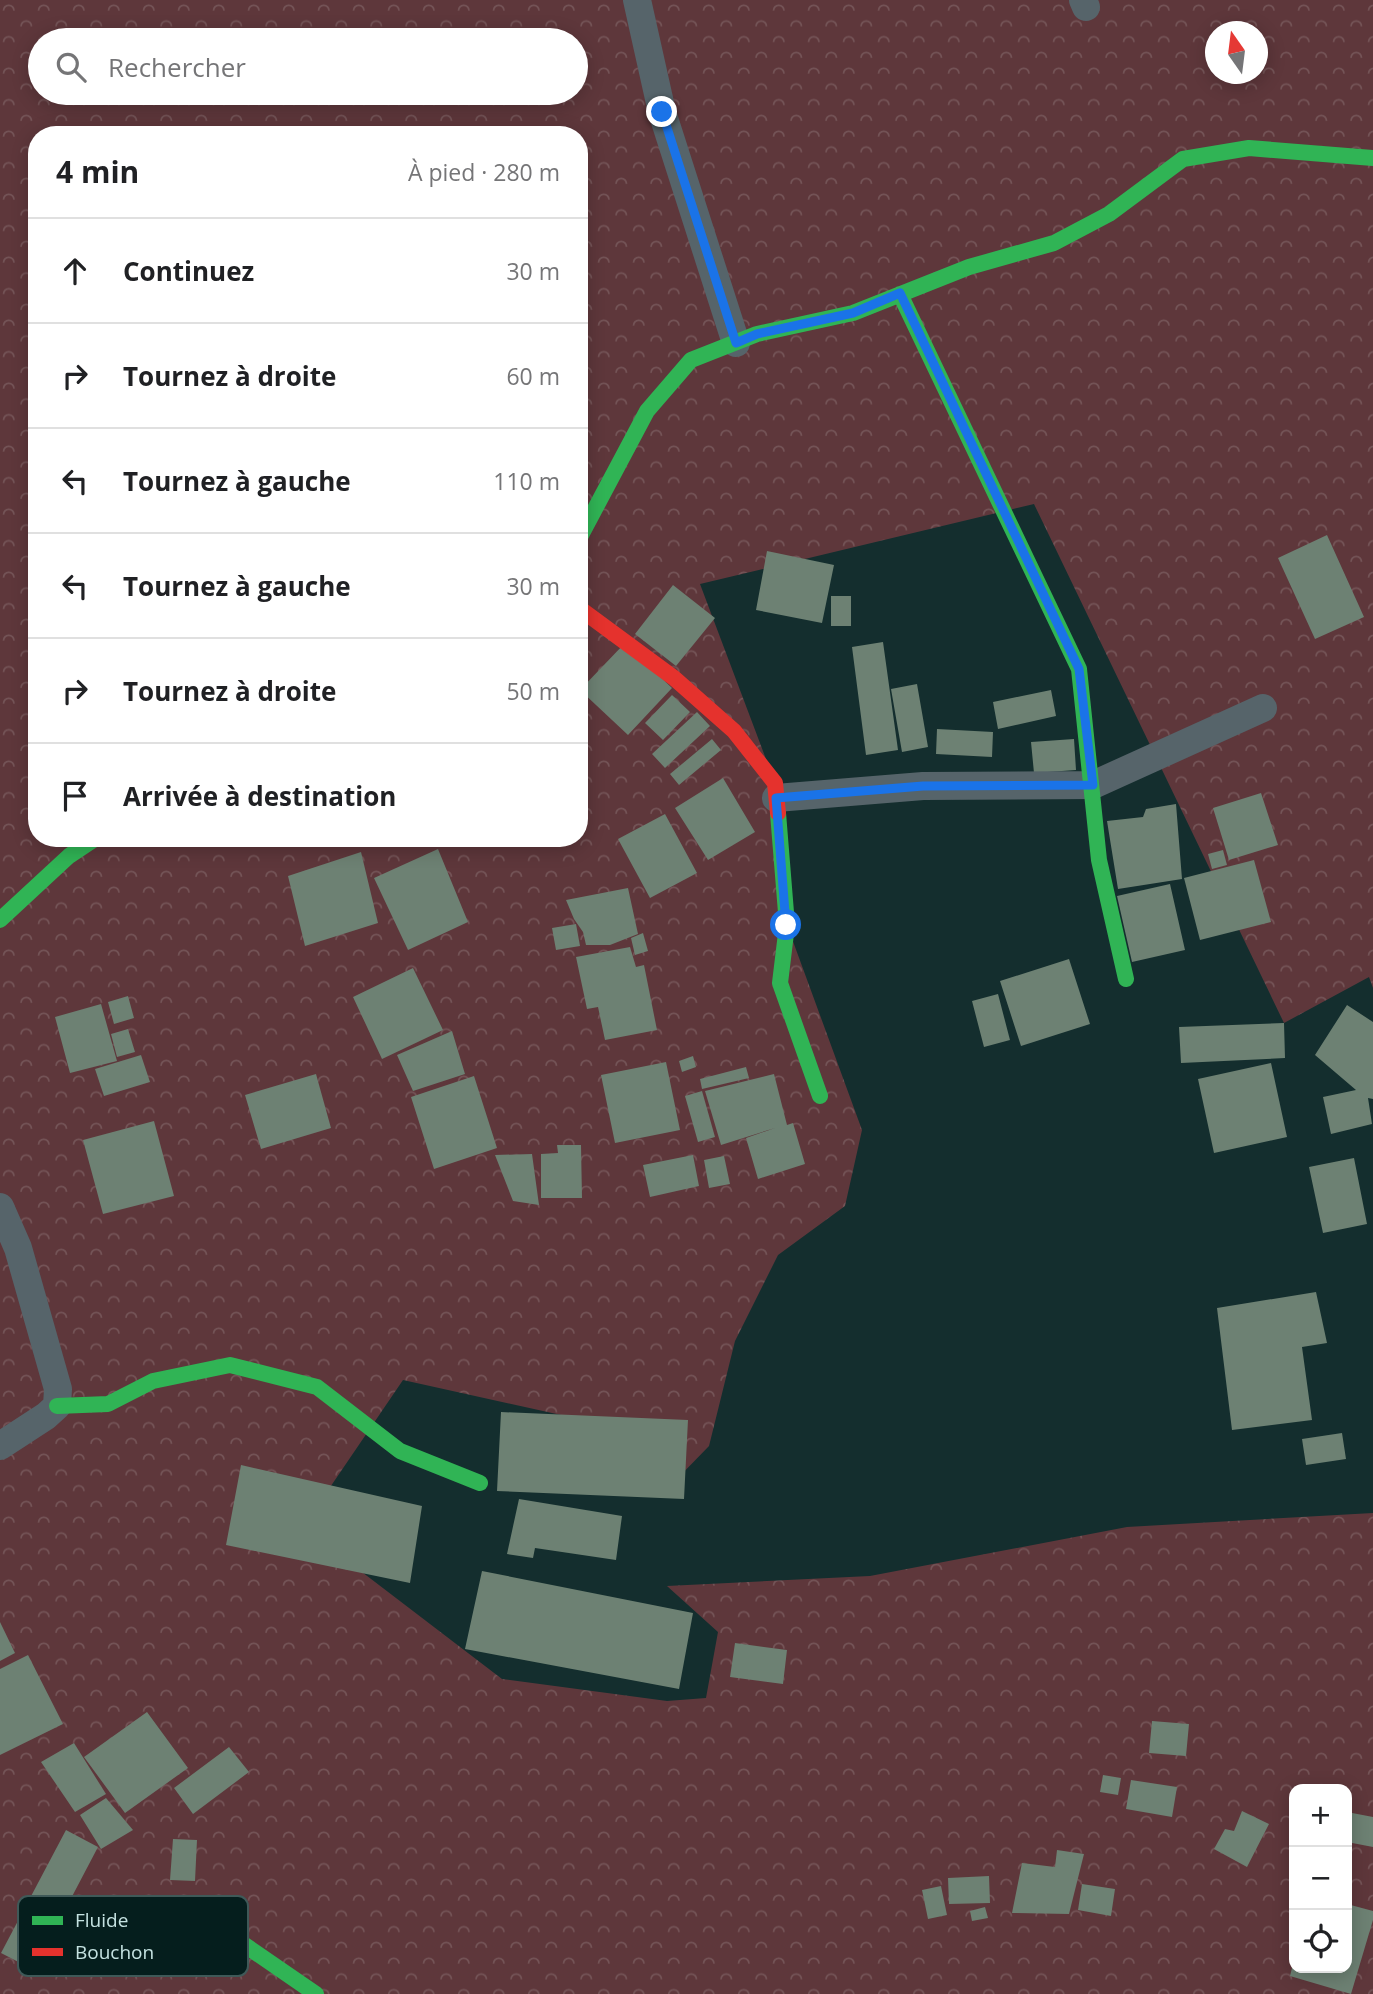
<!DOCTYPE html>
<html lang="fr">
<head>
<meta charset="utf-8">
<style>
	body { margin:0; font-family:"Open Sans",sans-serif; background:#f6f6f6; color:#202124 }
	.controls { position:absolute; right:21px; bottom:21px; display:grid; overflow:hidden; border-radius:14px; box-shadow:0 4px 18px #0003 }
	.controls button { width:63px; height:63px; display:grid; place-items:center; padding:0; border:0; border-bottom:2px solid #e0e0e0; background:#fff; color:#202124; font:35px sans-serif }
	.compass { position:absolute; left:1205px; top:21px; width:63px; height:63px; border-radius:50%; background:#fff; box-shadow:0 4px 18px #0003; rotate:346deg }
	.stop { position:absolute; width:21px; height:21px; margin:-16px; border:5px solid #1a73e8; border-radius:50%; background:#fff }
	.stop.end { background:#1a73e8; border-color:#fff; box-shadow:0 2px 7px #0008 }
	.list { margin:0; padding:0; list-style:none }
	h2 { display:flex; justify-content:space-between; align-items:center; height:91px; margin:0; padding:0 28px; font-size:30px }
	h2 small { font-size:23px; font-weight:400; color:#757577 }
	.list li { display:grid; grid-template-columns:46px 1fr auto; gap:21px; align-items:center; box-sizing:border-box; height:105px; padding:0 28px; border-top:2px solid #e0e0e0 }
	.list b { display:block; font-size:26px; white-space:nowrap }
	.list em { font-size:23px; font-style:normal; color:#757577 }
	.icon { flex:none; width:38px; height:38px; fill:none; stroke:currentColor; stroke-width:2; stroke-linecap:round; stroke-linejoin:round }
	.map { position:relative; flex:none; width:1373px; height:1994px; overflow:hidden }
	.search { position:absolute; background:#fff; box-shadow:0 4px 18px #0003; left:28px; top:28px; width:560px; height:77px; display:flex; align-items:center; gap:18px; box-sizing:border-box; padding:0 24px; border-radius:38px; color:#757577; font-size:26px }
	.panel { position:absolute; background:#fff; box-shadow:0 4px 18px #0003; left:28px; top:126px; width:560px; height:721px; border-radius:28px }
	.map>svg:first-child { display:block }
	.forest { fill:url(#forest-crowns); fill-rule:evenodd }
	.building { fill:#6d8173 }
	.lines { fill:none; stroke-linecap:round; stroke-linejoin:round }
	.street { stroke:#56646a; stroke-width:28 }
	.fast { stroke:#30b455; stroke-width:16 }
	.jam { stroke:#e5322d; stroke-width:16 }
	.route { stroke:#1a73e8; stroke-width:9 }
	.key { fill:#051e1d; stroke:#3f5958; stroke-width:2 }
	.key-label { font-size:19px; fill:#c5e2e1 }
</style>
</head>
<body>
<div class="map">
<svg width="1373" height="1994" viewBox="0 0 1373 1994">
	<defs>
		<pattern id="forest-crowns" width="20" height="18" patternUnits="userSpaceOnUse" patternTransform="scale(1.75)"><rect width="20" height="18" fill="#5e373b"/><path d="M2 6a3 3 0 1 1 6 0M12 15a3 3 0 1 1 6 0" fill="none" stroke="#745457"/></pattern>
	</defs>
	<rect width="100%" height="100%" fill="#142e2e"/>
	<path class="forest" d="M0 0H1373V988L1369 977 1284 1023 1034 504 700 584 775 783 787 925 862 1130 845 1206 778 1255 735 1341 709 1446 674 1482 656 1436 403 1380 303 1527 502 1679 667 1701 706 1698 718 1632 667 1586 870 1576 1127 1527 1373 1513V1994H0ZM1216 32H1258V74H1216ZM40 40H576V93H40ZM37 135H579V838H37ZM1294 1789H1347V1968H1294Z"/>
	<path class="building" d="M1327 535 1364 617 1315 639 1278 558Z
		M767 551 834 565 822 623 756 610Z
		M673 585 715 618 676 666 635 634Z
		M831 596H851V626H831Z
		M883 642 898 750 866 755 852 647Z
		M625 643 672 688 628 735 580 690Z
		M917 684 928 747 902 752 891 689Z
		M1051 690 1056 716 998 729 993 702Z
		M672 695 690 712 663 740 645 723Z
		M697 712 710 726 665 768 652 754Z
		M937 729 993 732 992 757 936 754Z
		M712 739 721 750 679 785 670 774Z
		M1074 739 1076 770 1034 773 1031 742Z
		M723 778 755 832 708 860 675 808Z
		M1261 793 1278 845 1229 860 1213 808Z
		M1176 804 1182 879 1118 889 1107 821 1143 817 1146 809Z
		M665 814 697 873 650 898 618 839Z
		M438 849 468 922 408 950 374 878Z
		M1223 850 1227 865 1212 869 1208 854Z
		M361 852 378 923 305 946 288 876Z
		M1254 860 1271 922 1200 940 1184 878Z
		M1170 884 1185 950 1132 962 1117 896Z
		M628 888 638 934 610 945H586L583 932 574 919 566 900Z
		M576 924 580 946 556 950 552 928Z
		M643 933 648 951 635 955 631 938Z
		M630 947 636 967 644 965 657 1030 605 1040 598 1007 587 1009 576 957Z
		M1069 959 1090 1024 1021 1046 1000 981Z
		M413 968 443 1030 382 1059 353 997Z
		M998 994 1010 1040 984 1047 972 1001Z
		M128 996 134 1018 114 1024 108 1002Z
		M101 1004 117 1061 70 1073 55 1017Z
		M1347 1005 1373 1022V1099L1368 1098 1372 1124 1331 1134 1323 1097 1356 1090 1315 1055Z
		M1284 1023 1285 1058 1181 1063 1179 1027Z
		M128 1029 135 1052 117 1057 111 1034Z
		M452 1031 465 1074 413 1091 397 1055Z
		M141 1055 150 1082 104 1096 95 1069Z
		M693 1056 696 1067 682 1072 679 1061Z
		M666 1062 680 1130 615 1143 601 1075Z
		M1271 1063 1287 1137 1214 1153 1198 1079Z
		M746 1067 749 1078 702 1089 700 1079Z
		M316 1074 331 1128 261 1149 245 1095Z
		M774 1074 787 1125 793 1123 805 1164 758 1179 746 1138 775 1128 721 1145 705 1091Z
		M474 1076 497 1148 434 1169 411 1097Z
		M702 1091 715 1137 698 1142 685 1096Z
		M154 1121 174 1196 103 1214 83 1140Z
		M557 1145H581L582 1198H541V1154L558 1153Z
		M532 1154 539 1205 513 1201 495 1155Z
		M693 1155 699 1186 650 1197 643 1165Z
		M724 1156 730 1184 709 1188 704 1160Z
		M1354 1158 1367 1224 1323 1233 1309 1167Z
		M1316 1292 1327 1343 1302 1347 1312 1420 1232 1430 1217 1308Z
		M501 1412 688 1420 684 1499 497 1491Z
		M1342 1433 1346 1459 1306 1465 1302 1439Z
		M241 1465 422 1506 410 1583 226 1545Z
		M519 1499 622 1516 616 1560 535 1548 533 1558 507 1554Z
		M482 1571 693 1613 679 1689 465 1649Z
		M0 1622 15 1653 0 1661Z
		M735 1643 787 1650 783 1684 730 1677Z
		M28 1655 63 1724 0 1755V1669Z
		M147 1712 188 1768 125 1813 84 1757Z
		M1152 1721 1189 1724 1186 1756 1149 1753Z
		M74 1743 106 1794 75 1812 41 1762Z
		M229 1747 249 1772 193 1814 174 1788Z
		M1103 1775 1121 1778 1118 1795 1100 1792Z
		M1131 1780 1177 1787 1172 1817 1126 1809Z
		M106 1798 133 1830 101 1849 80 1815Z
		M1242 1811 1269 1824 1247 1867 1214 1849 1225 1829 1234 1831Z
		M1347 1812 1373 1817V1847L1347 1842Z
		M66 1830 98 1847 56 1927 63 1917 73 1922 62 1941 52 1935 34 1970 1 1953Z
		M173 1839 197 1840 195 1881 170 1880Z
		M1057 1850 1084 1854 1069 1914 1012 1913 1022 1863 1055 1867Z
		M989 1876 990 1903 949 1904 948 1878Z
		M1082 1884 1115 1889 1111 1916 1078 1910Z
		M941 1886 947 1915 928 1919 922 1890Z
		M1347 1904 1373 1911V1920L1351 1994 1290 1976 1292 1968H1347Z
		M985 1907 988 1918 972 1921 970 1911Z"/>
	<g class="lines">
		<path class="street" d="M637 0 662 112 736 343
			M1083 0 1086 7
			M776 798 923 786 1093 785 1263 708
			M0 1207 18 1248 58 1389 57 1406 46 1416 0 1446"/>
		<path class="fast" d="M900 294 1079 669 1099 860 1126 979
			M579 539 647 411 691 360 757 334 853 313 969 267 1054 243 1109 214 1183 159 1249 148 1373 158
			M778 813 787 925 780 983 820 1096
			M0 920 69 856 96 838
			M57 1406 108 1404 153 1381 230 1365 317 1387 400 1451 480 1483
			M185 1904 316 1994"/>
		<path class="jam" d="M579 608 674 678 734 731 775 783 778 813"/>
	</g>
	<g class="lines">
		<path class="route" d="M662 112 736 343 757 334 853 313 900 293 1079 669 1093 785 923 786 776 798 786 925"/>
	</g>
	<rect x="18" y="1896" width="230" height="80" rx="10" class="key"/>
	<rect x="32" y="1916" width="31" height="9" fill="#30b455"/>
	<rect x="32" y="1948" width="31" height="8" fill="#e5322d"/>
	<g class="key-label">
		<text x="75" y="1927">Fluide</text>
		<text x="75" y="1959">Bouchon</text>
	</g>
</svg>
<div class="controls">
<button>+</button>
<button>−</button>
<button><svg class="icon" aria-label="locate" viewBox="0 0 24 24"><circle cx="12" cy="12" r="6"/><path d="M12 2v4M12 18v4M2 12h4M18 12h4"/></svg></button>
</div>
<svg class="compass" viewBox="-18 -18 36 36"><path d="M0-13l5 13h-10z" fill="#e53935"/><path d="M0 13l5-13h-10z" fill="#757577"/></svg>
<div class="stop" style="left:786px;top:925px"></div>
<div class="stop end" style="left:662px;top:112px"></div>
<div class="search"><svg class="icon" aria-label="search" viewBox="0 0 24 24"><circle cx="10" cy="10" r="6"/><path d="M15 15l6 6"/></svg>Rechercher</div>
<section class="panel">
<h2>4 min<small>À pied · 280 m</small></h2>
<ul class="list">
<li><svg class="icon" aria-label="ahead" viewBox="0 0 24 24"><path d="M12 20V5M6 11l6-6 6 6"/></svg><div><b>Continuez</b></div><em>30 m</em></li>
<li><svg class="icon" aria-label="right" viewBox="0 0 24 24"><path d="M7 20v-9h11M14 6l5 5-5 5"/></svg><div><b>Tournez à droite</b></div><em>60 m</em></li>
<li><svg class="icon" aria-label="left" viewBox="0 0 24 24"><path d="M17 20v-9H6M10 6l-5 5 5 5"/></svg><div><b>Tournez à gauche</b></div><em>110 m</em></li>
<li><svg class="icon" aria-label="left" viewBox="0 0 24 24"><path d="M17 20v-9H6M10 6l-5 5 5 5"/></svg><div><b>Tournez à gauche</b></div><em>30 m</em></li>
<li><svg class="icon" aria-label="right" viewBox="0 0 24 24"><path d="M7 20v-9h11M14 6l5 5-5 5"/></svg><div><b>Tournez à droite</b></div><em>50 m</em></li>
<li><svg class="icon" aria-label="arrive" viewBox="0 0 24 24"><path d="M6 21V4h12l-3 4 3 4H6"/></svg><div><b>Arrivée à destination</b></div></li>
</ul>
</section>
</div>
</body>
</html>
